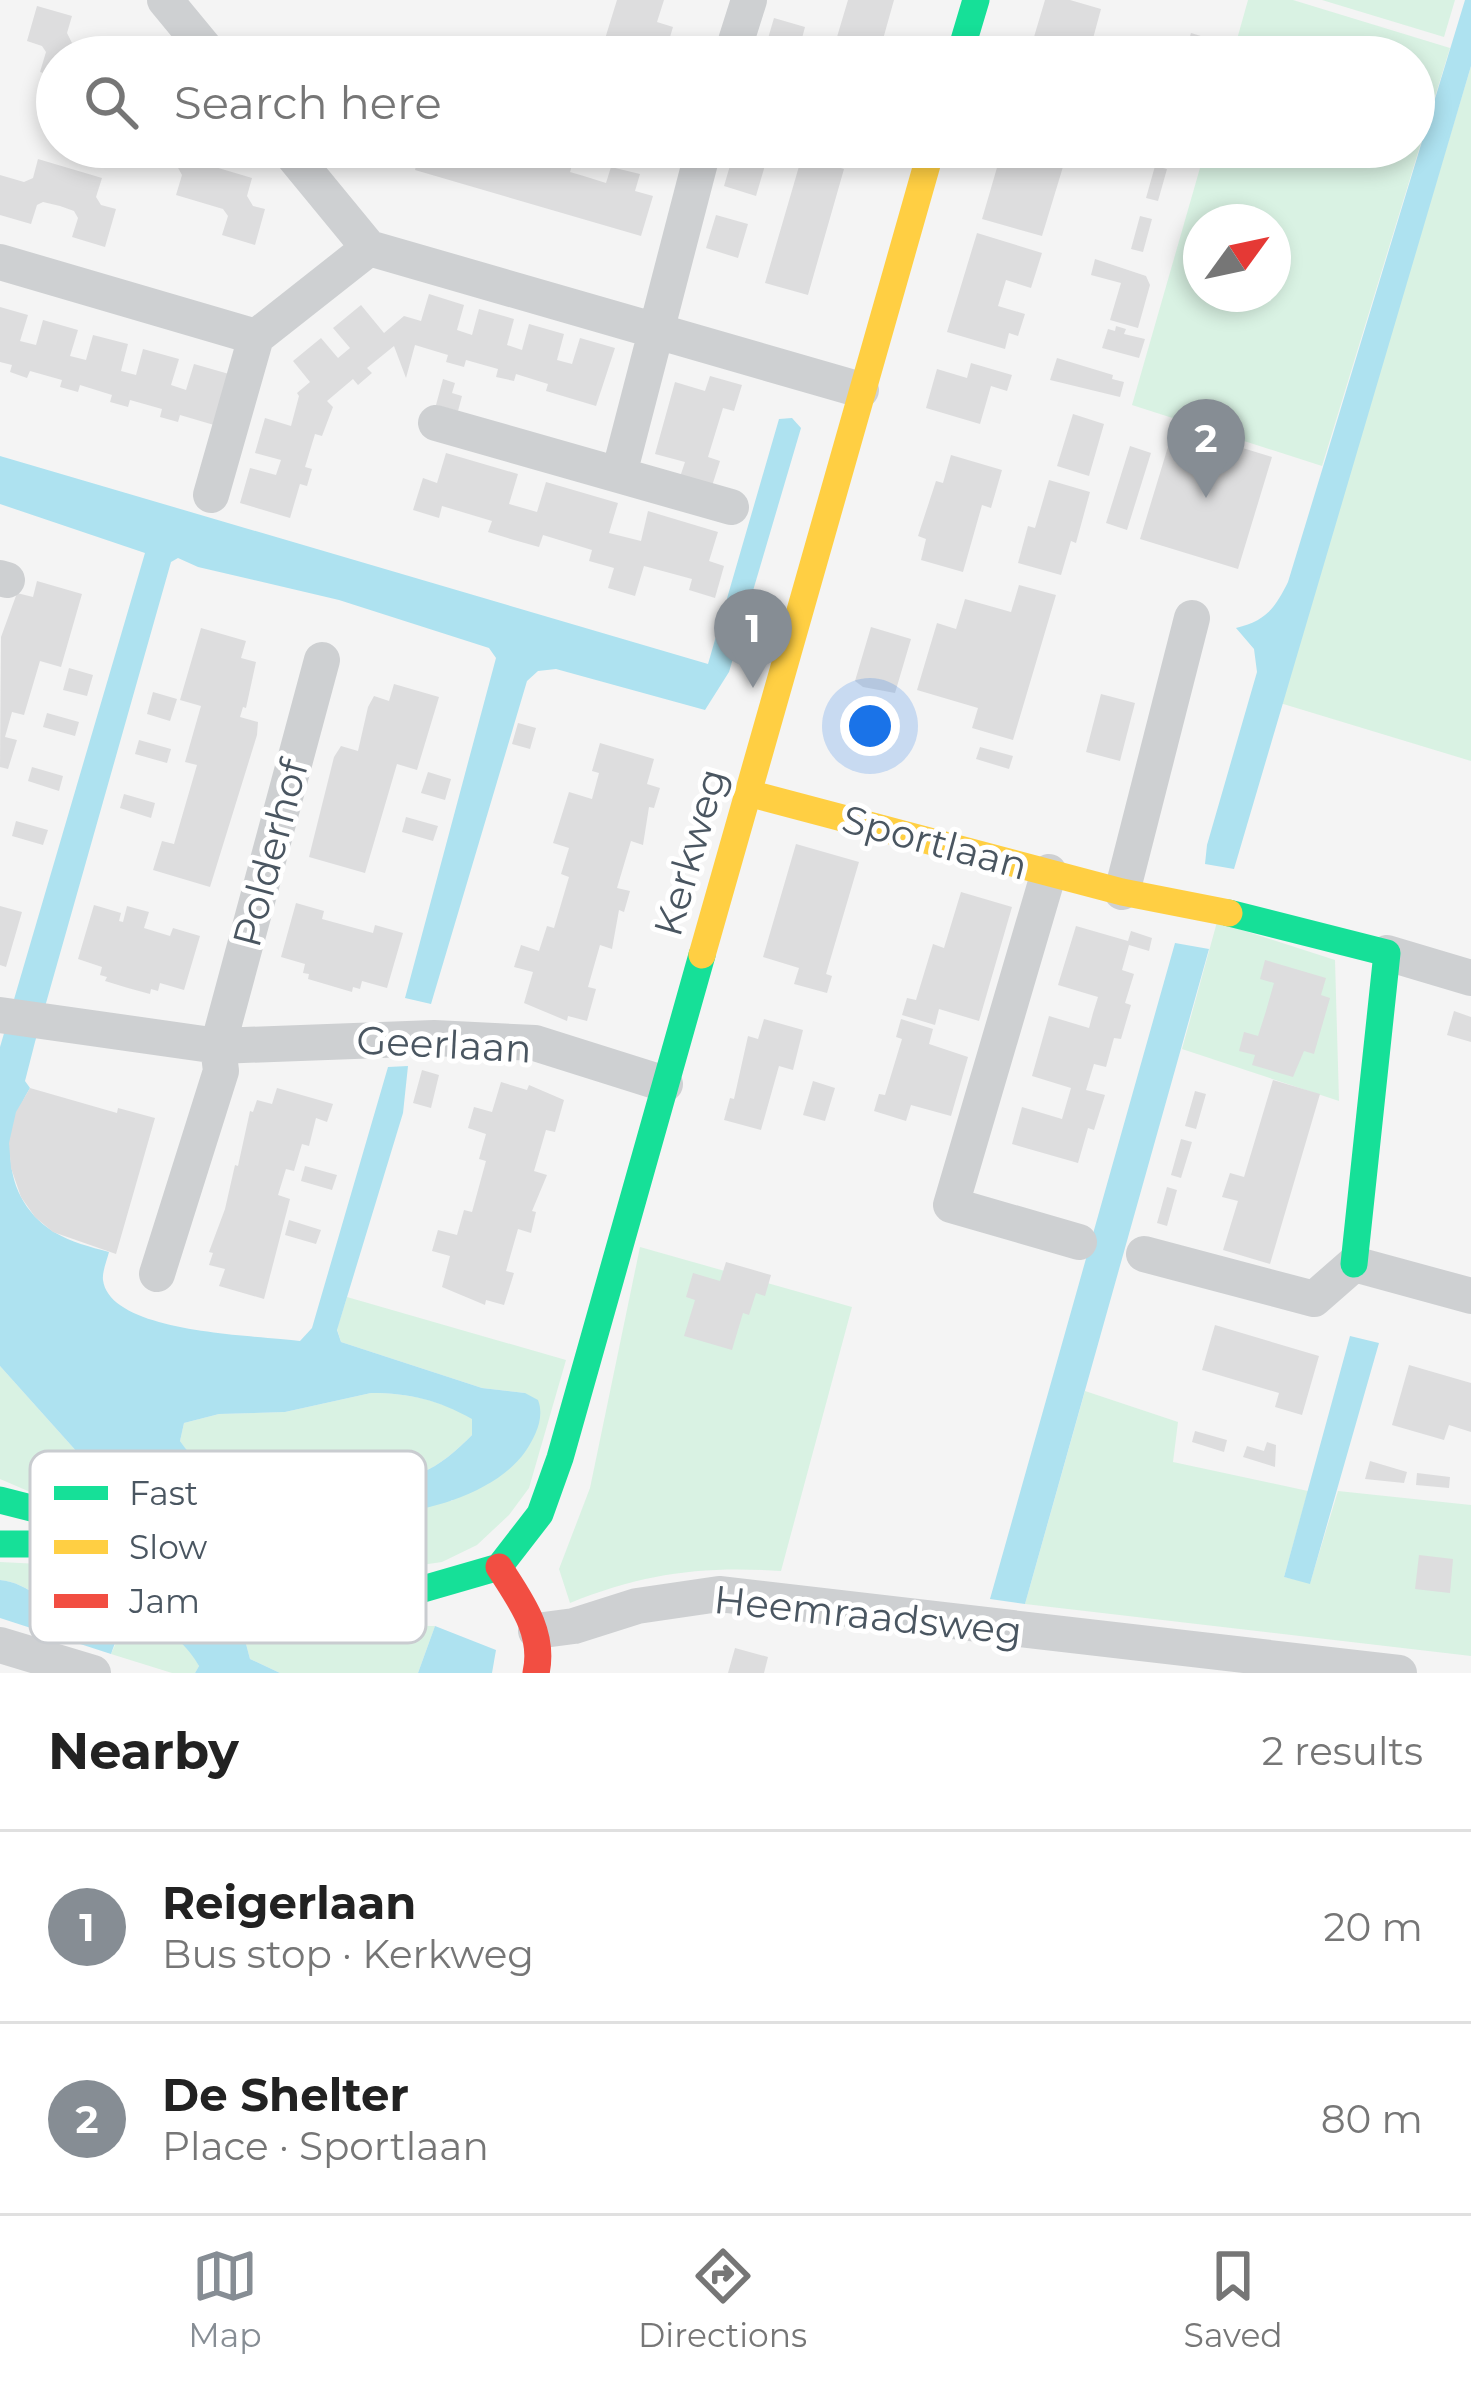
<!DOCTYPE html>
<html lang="en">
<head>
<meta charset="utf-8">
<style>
	body { margin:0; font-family:Montserrat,sans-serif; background:#f2f2f2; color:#222 }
	.compass { position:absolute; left:1183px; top:204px; width:108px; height:108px; border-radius:50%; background:#fff; box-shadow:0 6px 18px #0003; rotate:57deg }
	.you { position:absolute; left:870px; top:726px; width:42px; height:42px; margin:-30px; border:9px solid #fff; border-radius:50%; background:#1a73e8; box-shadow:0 0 0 18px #1a73e833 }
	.badge { display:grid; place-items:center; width:78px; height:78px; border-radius:50%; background:#868d94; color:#fff; font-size:39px; font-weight:700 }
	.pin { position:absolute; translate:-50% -99px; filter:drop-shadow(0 3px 6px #0008) }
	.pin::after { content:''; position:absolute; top:63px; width:42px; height:36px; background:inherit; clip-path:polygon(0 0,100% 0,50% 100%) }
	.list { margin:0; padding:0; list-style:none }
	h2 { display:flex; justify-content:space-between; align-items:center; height:156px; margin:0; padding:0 48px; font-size:51px }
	h2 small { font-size:39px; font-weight:400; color:#767676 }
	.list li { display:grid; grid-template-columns:78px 1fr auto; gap:36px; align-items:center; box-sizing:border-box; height:192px; padding:0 48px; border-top:3px solid #e0e0e0 }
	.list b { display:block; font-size:45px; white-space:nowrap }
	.list p { margin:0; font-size:39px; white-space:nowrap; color:#767676 }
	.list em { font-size:39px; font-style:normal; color:#767676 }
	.icon { flex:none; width:66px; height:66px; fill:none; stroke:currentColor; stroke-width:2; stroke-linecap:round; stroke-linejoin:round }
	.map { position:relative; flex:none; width:1471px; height:1673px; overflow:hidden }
	.search { position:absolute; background:#fff; box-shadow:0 6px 18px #0003; left:36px; right:36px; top:36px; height:132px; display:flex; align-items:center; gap:30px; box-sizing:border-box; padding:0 42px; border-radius:66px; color:#767676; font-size:45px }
	.sheet { height:540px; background:#fff }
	nav { display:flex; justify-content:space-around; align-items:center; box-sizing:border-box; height:168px; border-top:3px solid #e0e0e0; background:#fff; font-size:33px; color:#767676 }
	nav a { display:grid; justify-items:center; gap:6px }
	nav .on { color:#868d94 }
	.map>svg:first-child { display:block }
	.green { fill:#d9f2e3; fill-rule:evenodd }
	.water { fill:#aee2f0; fill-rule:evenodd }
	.building { fill:#ddddde }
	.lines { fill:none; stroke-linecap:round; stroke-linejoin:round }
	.street { stroke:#ced0d2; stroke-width:36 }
	.fast { stroke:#16e098; stroke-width:27 }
	.slow { stroke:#ffcf43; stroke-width:27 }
	.jam { stroke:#f24e42; stroke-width:27 }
	.labels { text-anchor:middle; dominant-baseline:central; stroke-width:10; stroke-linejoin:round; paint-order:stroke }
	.street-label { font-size:39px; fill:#4a5661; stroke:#fff }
	.key { fill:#fff; stroke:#c9ccd0; stroke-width:3 }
	.key-label { font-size:33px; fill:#4a5661 }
</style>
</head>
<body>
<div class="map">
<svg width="1471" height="1673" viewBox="0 0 1471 1673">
	<rect width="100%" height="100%" fill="#f4f4f4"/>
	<path class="green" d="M1248 0H1293L1450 48 1322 466 1132 405 1206 147H1414V57H1232ZM1201 222H1273V294H1201Z
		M1322 0H1455L1444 37Z
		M1471 66V761L1280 703Z
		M1217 922 1335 960 1339 1101 1182 1049Z
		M640 1247 852 1307 781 1571C702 1566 644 1573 570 1603L559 1569 590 1488Z
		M347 1297 566 1360 529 1488 509 1515 477 1545 442 1562 318 1580 170 1552 0 1479V1366L78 1453 292 1501H452L525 1393 482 1388 341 1342 337 1329Z
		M1085 1391 1178 1422 1173 1462 1308 1491 1284 1577 1310 1583 1338 1491 1471 1505V1656L1025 1604Z
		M371 1393C410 1393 438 1400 473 1418L472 1435C457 1450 440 1466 420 1473 378 1488 225 1486 192 1456 187 1452 184 1446 180 1441L184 1423 219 1414 285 1412Z
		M0 1562 81 1566 191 1587 189 1599 158 1591 97 1585 79 1619C51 1610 29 1582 0 1580Z
		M132 1623C163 1625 186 1638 199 1666L195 1673H172L111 1654 122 1629Z
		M241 1625 435 1626 418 1673H280L250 1659Z"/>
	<path class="water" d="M1465 0H1471V66L1234 869 1205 864 1207 845 1257 672 1254 649 1236 628C1266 621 1275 608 1288 582Z
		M792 418 801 428 729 672 705 710 556 669 538 671 527 681 431 1004 405 998 496 658 489 648 339 600 198 567 178 558 171 562 35 1042 25 1081 30 1088C0 1136 2 1199 54 1232 71 1242 90 1247 109 1252 107 1260 102 1272 103 1280 110 1334 257 1335 300 1341L312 1328 388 1067 408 1066 403 1113 337 1330 341 1342 482 1388 525 1393 538 1400C545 1418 535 1437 525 1452 498 1491 422 1517 375 1511 348 1507 320 1497 293 1501L279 1542 139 1506 78 1453 0 1366V1047L145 553 0 504V456L708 664 779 419ZM371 1393C410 1393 438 1400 472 1419V1435C457 1450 440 1466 420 1473 367 1492 250 1483 199 1461 191 1457 186 1449 180 1441L184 1423 219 1414 285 1412Z
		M1175 943 1209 949 1025 1604 990 1599Z
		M1350 1336 1379 1343 1310 1584 1284 1577Z
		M0 1580C29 1582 50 1610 78 1619L97 1585 194 1606 241 1625 250 1659 280 1673H195L199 1666C189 1646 150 1607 125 1627 118 1633 114 1646 111 1654L0 1618Z
		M435 1626 496 1650 492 1673H418Z"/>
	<path class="building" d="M617 0H664L657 22 673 27 664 57H645L646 54 604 42Z
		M848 0H894L878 57H831Z
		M1045 0H1070L1101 9 1088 57H1028Z
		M37 6 72 16 67 33 72 43 117 57H57V77L40 72 46 52 42 46 27 41Z
		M774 18 805 27 797 57 764 52Z
		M1191 33 1227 44 1223 57H1184Z
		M133 147H204L201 156 205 164 252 178 247 196 253 206 265 209 255 245 222 235 228 216 223 209 176 195 182 175 177 166 131 153Z
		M421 147H508L506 154 542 164 547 147 575 156 570 172 587 177 606 183 611 167 640 174 635 191 653 196 641 236 415 170Z
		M1003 147H1069L1042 236 982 219Z
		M1158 147H1195L1190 165 1155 155Z
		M734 152 766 162 756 196 724 186Z
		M802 156 844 169 808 295 765 283Z
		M38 159 102 178 96 197 101 205 116 209 105 247 72 237 78 218 74 211 60 206 43 202 37 205 31 224 0 215V175L24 182 33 178Z
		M1155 166 1167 169 1158 201 1146 198Z
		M716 215 748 224 738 258 706 248Z
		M1140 216 1152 219 1143 252 1131 249Z
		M977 233 1042 253 1031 288 1006 280 998 306 1025 314 1018 336 1009 333 1005 349 947 332Z
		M1095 259 1146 276 1150 285 1138 328 1110 320 1121 283 1091 275Z
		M429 294 464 305 457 330 472 335 479 309 514 319 507 345 522 350 529 324 564 334 557 360 572 364 580 338 615 348 596 406 546 391 548 384 516 374 514 381 496 377 498 369 466 360 464 367 446 362 448 355 415 345 406 378 394 346 367 368 372 373 358 385 353 379 327 401 333 407 322 436 315 434 305 467 312 469 307 486 300 484 290 518 240 503 250 468 276 475 281 460 255 453 265 418 291 426 299 396 297 393 310 382 293 361 321 338 338 358 350 348 333 328 361 305 384 333 404 316 421 321Z
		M0 307 28 315 20 341 36 345 43 320 78 330 70 356 86 360 93 335 128 344 121 371 136 375 143 349 179 359 171 385 186 390 194 364 229 374 214 425 180 415 178 422 160 417 162 409 130 400 128 407 110 402 112 395 80 385 78 392 60 387 62 380 30 371 27 378 10 372 12 365 0 362Z
		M1116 326 1126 329 1124 334 1145 339 1139 358 1102 348 1108 329 1115 331Z
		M1057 358 1113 375 1112 379 1124 382 1120 397 1050 380Z
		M971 363 1012 375 1007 391 991 386 980 424 926 408 937 369 967 378Z
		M710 376 742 385 734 411 723 408 708 457 720 461 712 486 680 477 685 462 655 454 675 382 705 391Z
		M443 379 455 383 452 393 462 396 458 411 436 405Z
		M1073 414 1104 424 1089 476 1057 466Z
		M1174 427 1272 457 1238 569 1140 539Z
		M1130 446 1151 453 1127 530 1106 523Z
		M446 453 518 474 509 504 537 512 546 482 618 503 609 533 641 541 648 511 718 532 709 561 724 566 715 598 689 590 692 579 644 566 635 596 608 588 614 568 589 561 592 550 543 535 539 547 514 540 488 532 492 521 442 506 439 518 413 510 423 478 437 483Z
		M951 455 1002 470 991 508 982 505 963 572 921 560 926 539 918 536 936 481 943 483Z
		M1049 480 1090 492 1076 543 1071 541 1061 575 1018 563 1028 526 1035 528Z
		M37 581 82 594 61 667 40 661 24 715 12 712 5 737 17 740 8 769 0 767 1 637 17 593 33 597Z
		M1019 585 1056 595 1013 740 972 728 978 708 917 690 937 623 956 629 965 599 1011 612Z
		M871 627 911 639 895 693 863 687 855 681Z
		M201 628 246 641 241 658 256 662 246 708 243 707 240 717 258 722 257 735 210 887 153 870 162 841 174 844 197 765 185 762 201 706 180 700Z
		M69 668 93 675 87 696 63 690Z
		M394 684 439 697 417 770 397 764 365 873 309 857 334 757 341 746 358 751 368 707 374 696 389 701Z
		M153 692 177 699 170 721 147 714Z
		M1101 694 1135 703 1120 761 1086 752Z
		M47 713 79 722 75 736 43 727Z
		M518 723 536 728 530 749 512 744Z
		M139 740 171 749 167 763 135 754Z
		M600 743 654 759 647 784 660 788 654 808 649 807 643 845 631 841 617 888 630 891 624 912 619 910 612 949 600 945 588 987 596 989 587 1021 568 1016 567 1021 524 1003 533 972 514 967 521 945 539 951 547 926 554 928 569 877 561 874 569 848 553 843 569 792 592 799 599 773 592 771Z
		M980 747 1013 756 1009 769 976 759Z
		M32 767 63 776 59 791 28 781Z
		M428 772 451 779 445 800 421 793Z
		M124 794 155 803 151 818 120 808Z
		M406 817 438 826 433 841 402 832Z
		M16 821 48 830 43 845 12 836Z
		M796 844 859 862 826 974 832 976 827 993 794 984 799 968 763 957Z
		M961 892 1012 907 979 1021 939 1009 935 1025 902 1015 907 998 916 1000 933 944 944 948Z
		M296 903 324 911 322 919 373 933 375 925 403 933 387 988 362 981 360 989 353 987 352 992 308 979 309 974 303 973 305 964 281 957Z
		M94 905 121 913 119 921 123 922 127 906 149 912 144 928 170 936 173 928 200 936 184 990 160 983 158 991 151 989 150 994 128 988 105 981 107 977 100 975 102 967 78 959Z
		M0 906 22 912 6 967 0 965Z
		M1076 926 1128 941 1131 931 1152 938 1149 951 1129 945 1122 970 1134 974 1125 1003 1131 1005 1121 1039 1114 1038 1106 1067 1094 1064 1086 1090 1105 1095 1094 1130 1088 1128 1078 1163 1012 1144 1022 1107 1062 1119 1071 1088 1032 1076 1049 1016 1089 1028 1093 1013 1098 997 1058 985Z
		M1265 960 1326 978 1321 995 1330 998 1314 1054 1304 1051 1293 1077 1252 1065 1255 1055 1239 1051 1244 1032 1258 1036 1266 1011 1274 983 1260 979Z
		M1454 1011 1471 1017V1042L1447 1035Z
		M764 1019 803 1030 793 1070 779 1066 761 1130 724 1120 730 1098 734 1099 748 1036 758 1039Z
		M901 1019 933 1029 929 1044 968 1057 951 1116 911 1105 906 1121 874 1111 879 1094 885 1095 902 1039 896 1037Z
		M422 1070 439 1075 431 1108 413 1103Z
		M1273 1080 1320 1094 1270 1264 1223 1250 1238 1201 1222 1197 1230 1173 1244 1177Z
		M813 1081 835 1088 825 1121 803 1115Z
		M501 1082 527 1090 529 1085 564 1100 555 1132 546 1130 534 1171 547 1175 532 1211 536 1212 531 1233 518 1229 506 1271 514 1273 504 1305 486 1300 485 1305 442 1287 450 1256 432 1251 438 1230 457 1235 464 1210 472 1212 486 1161 479 1159 486 1134 468 1128 474 1107 492 1112Z
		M30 1088 117 1113 118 1108 155 1118 116 1254 53 1232 35 1217 21 1197 11 1168 9 1143 16 1112Z
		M277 1088 333 1104 327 1122 316 1118 309 1146 302 1144 294 1171 286 1169 278 1195 290 1199 264 1299 219 1286 225 1269 209 1265 213 1253 209 1252 225 1209 235 1165 238 1166 250 1111 253 1112 257 1100 272 1104Z
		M1195 1091 1206 1094 1196 1129 1185 1126Z
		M1181 1139 1192 1142 1181 1178 1171 1175Z
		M305 1166 337 1175 332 1190 301 1181Z
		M1167 1187 1177 1190 1167 1226 1157 1223Z
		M289 1220 321 1230 316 1244 285 1235Z
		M726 1262 771 1275 765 1296 756 1293 749 1315 743 1313 732 1350 684 1336 695 1300 686 1297 693 1273 720 1281Z
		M1215 1325 1319 1356 1302 1415 1275 1407 1279 1393 1202 1370Z
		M1409 1365 1471 1383V1432L1449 1425 1444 1440 1392 1425Z
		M1195 1431 1227 1440 1224 1452 1192 1442Z
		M1267 1442 1276 1445 1275 1467 1243 1457 1247 1446 1264 1451Z
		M1370 1461 1407 1472 1404 1483 1365 1479Z
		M1417 1473 1450 1477 1449 1488 1416 1485Z
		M1419 1555 1453 1559 1450 1593 1415 1589Z
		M735 1648 768 1657 764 1673H728Z"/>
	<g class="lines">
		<path class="street" d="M165 0 212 57
			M731 57 749 0
			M286 147 369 248 861 390
			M0 262 256 337 369 248
			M436 423 731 507
			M619 474 704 147
			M211 495 256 337
			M0 578 7 580
			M1049 872 951 1205 1079 1242
			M1122 892 1192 618
			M1387 953 1471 978
			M0 1015 218 1046 434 1038 535 1043 665 1084
			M1144 1254 1314 1299 1354 1264 1471 1296
			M157 1274 221 1071 218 1046 322 660
			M536 1631 574 1626 637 1606 719 1594 1399 1673
			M0 1645 93 1673"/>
		<path class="fast" d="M959 57 976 0
			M1229 913 1387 953 1354 1264
			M0 1500 43 1511 88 1544
			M0 1544H88L266 1594 307 1599 416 1591 499 1567 540 1514 560 1458 702 955"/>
		<path class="slow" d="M748 793 1122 892 1229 913
			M702 955 932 147"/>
		<path class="jam" d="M499 1567C520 1600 545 1632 536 1673"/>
	</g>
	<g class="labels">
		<g class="street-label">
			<text transform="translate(935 842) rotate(15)">Sportlaan</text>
			<text transform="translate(690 852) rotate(-74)">Kerkweg</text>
			<text transform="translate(270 853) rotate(-75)">Polderhof</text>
			<text transform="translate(444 1044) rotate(3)">Geerlaan</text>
			<text transform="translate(868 1615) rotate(6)">Heemraadsweg</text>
		</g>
	</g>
	<rect x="30" y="1451" width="396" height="192" rx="18" class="key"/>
	<rect x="54" y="1486" width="54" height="14" fill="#16e098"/>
	<rect x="54" y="1540" width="54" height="14" fill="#ffcf43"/>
	<rect x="54" y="1594" width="54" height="14" fill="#f24e42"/>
	<g class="key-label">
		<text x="129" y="1505">Fast</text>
		<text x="129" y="1559">Slow</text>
		<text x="129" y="1613">Jam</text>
	</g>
</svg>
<svg class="compass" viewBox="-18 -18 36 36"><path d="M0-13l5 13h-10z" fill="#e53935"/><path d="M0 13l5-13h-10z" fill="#767676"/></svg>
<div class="you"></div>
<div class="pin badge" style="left:753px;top:688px">1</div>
<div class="pin badge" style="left:1206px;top:498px">2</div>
<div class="search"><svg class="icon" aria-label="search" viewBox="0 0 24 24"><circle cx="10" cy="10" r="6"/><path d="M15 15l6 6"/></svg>Search here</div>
</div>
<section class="sheet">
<h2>Nearby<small>2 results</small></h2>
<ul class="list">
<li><span class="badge">1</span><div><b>Reigerlaan</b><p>Bus stop · Kerkweg</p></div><em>20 m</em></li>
<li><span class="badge">2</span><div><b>De Shelter</b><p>Place · Sportlaan</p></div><em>80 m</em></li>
</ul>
</section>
<nav>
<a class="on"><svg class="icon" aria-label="map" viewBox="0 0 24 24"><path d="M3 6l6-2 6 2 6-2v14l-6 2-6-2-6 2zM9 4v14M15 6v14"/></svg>Map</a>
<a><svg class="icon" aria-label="directions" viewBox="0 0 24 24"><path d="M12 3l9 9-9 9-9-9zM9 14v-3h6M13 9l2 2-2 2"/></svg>Directions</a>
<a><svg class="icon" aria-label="saved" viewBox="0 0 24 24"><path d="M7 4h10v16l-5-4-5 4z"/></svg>Saved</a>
</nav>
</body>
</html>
